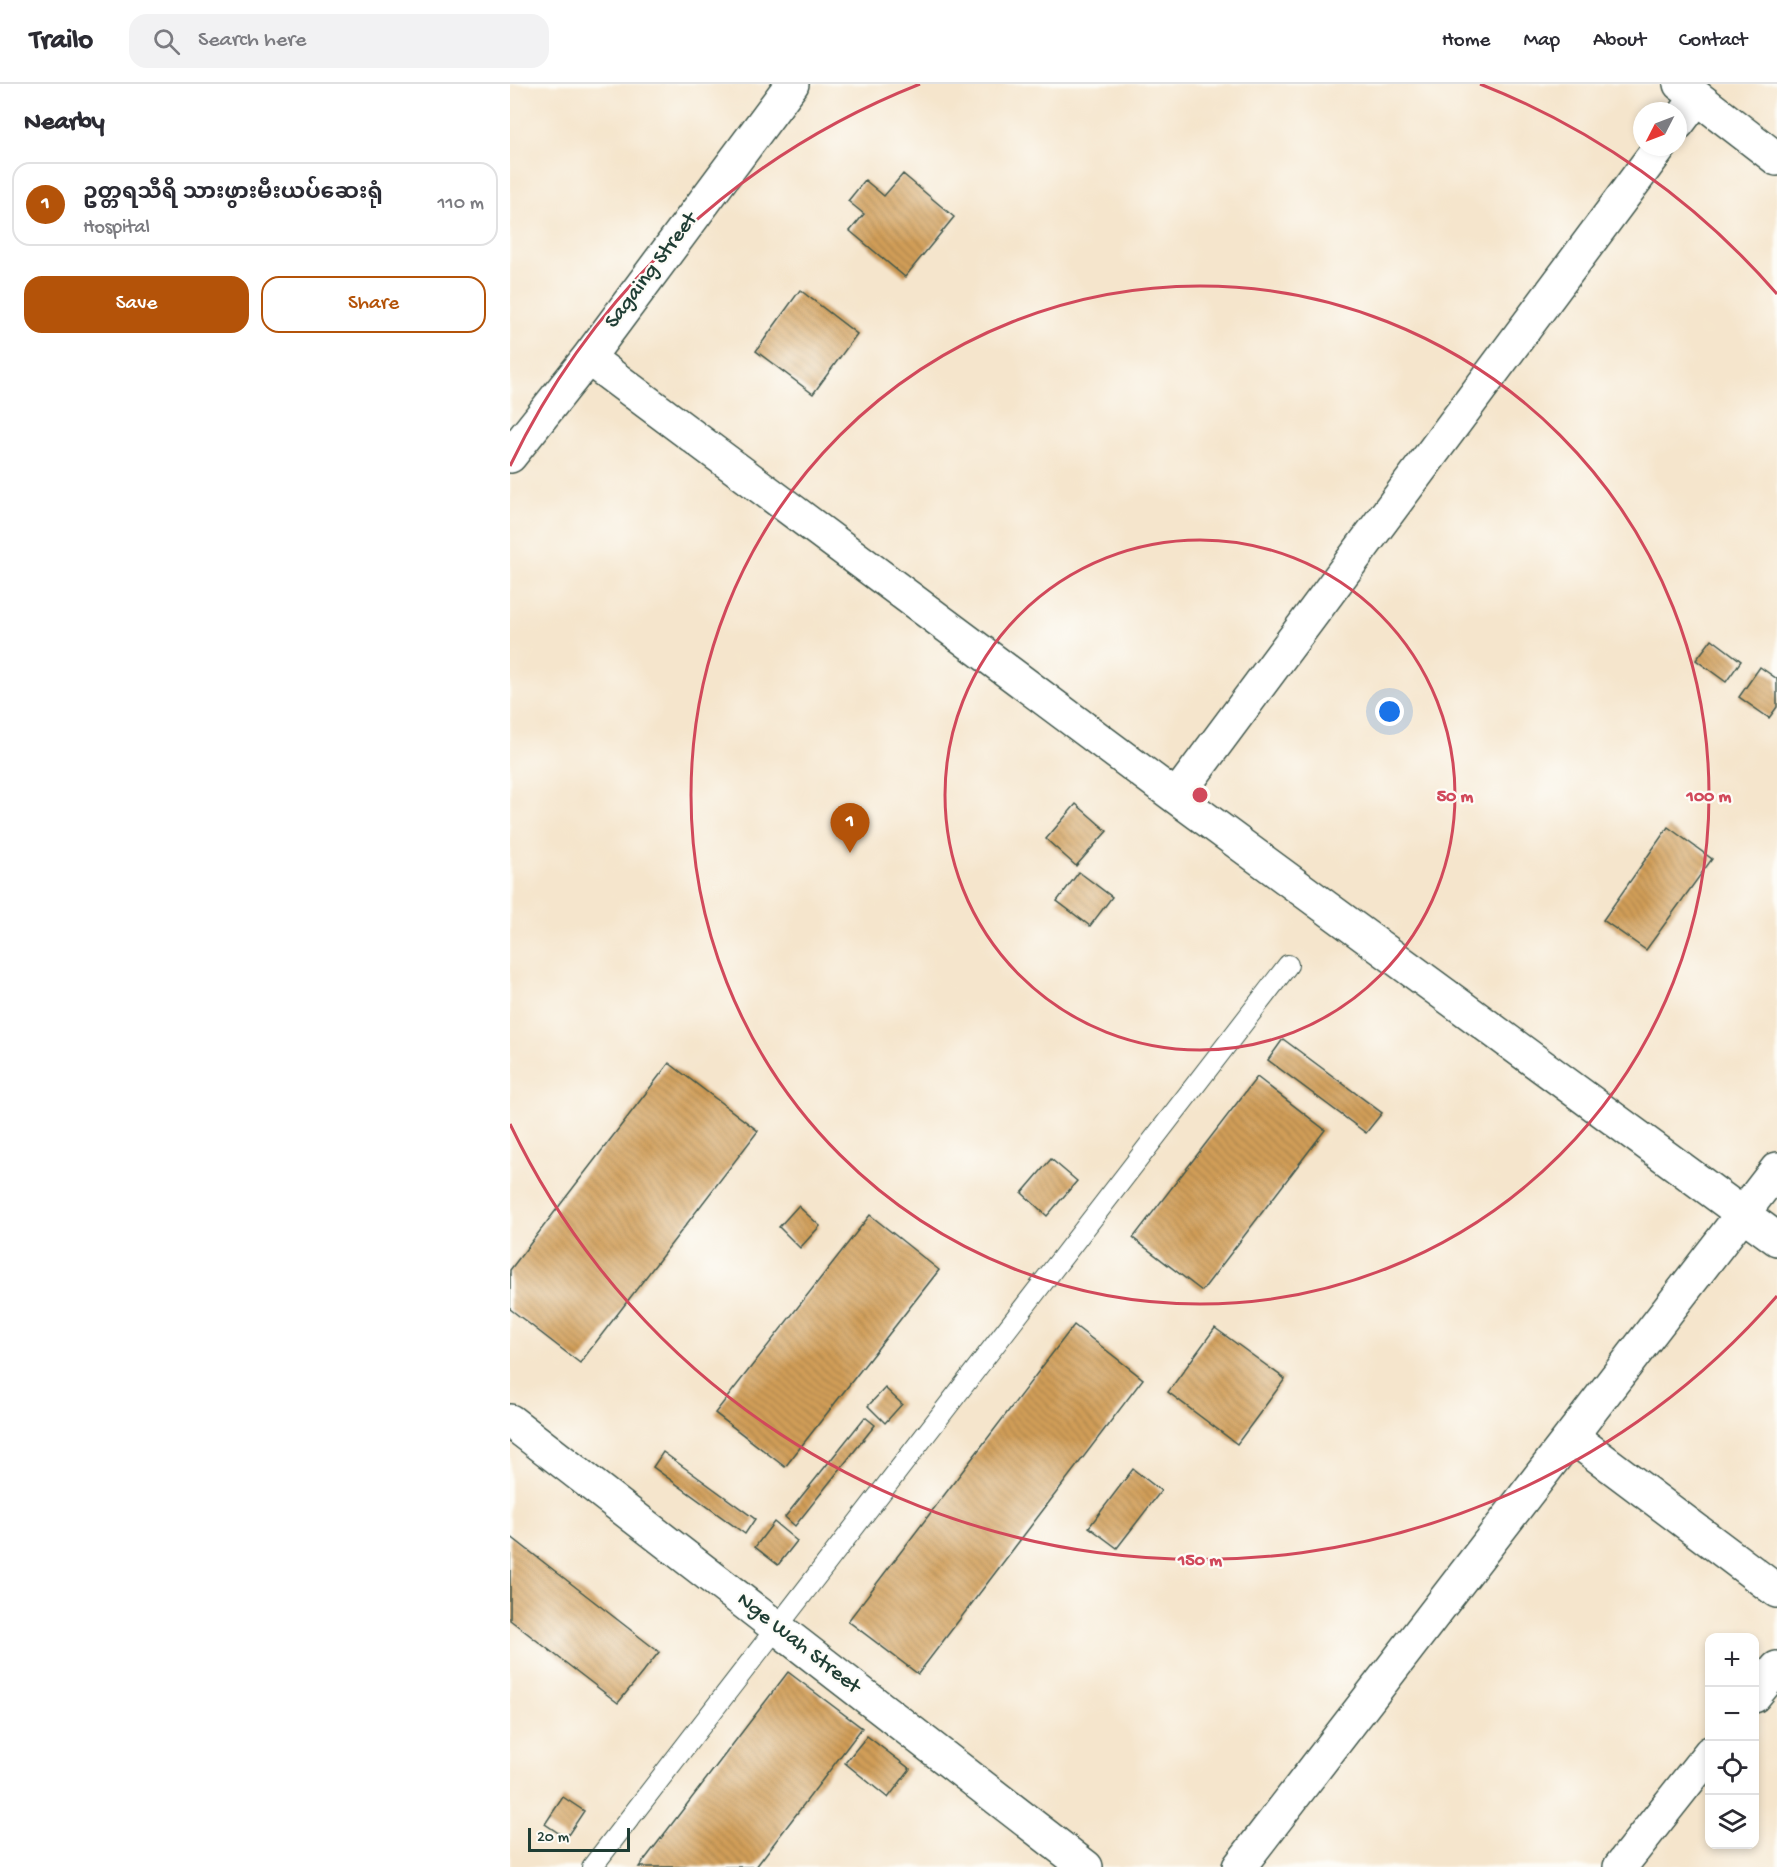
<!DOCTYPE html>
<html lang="en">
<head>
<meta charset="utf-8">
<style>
	body { margin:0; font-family:"Gochi Hand","Noto Sans Myanmar",sans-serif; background:#f2f2f3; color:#2b2b33 }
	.controls { position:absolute; right:18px; bottom:18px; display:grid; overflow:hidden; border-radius:12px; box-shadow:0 3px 9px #0003 }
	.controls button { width:54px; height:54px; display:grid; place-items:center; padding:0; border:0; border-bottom:2px solid #e1e1e2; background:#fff; color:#2b2b33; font:30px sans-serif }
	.compass { position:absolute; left:1123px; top:18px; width:54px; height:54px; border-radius:50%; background:#fff; box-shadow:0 3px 9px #0003; rotate:228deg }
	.scale { position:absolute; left:18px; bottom:15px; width:102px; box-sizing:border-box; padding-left:6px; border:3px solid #1f3d34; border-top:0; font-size:16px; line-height:21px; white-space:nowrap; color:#1f3d34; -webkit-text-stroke:4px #fdfcf7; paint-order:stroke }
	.you { position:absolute; left:880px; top:628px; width:21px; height:21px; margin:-15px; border:4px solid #fff; border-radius:50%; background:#1a73e8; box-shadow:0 0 0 9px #1a73e833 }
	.badge { display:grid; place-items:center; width:39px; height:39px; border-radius:50%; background:#b45309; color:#fff; font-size:20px; font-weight:700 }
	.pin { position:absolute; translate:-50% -50px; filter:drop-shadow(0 2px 3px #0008) }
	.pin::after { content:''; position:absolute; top:32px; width:21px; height:18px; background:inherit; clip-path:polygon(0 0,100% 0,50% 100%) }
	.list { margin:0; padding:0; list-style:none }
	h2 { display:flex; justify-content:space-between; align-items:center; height:78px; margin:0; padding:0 24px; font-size:26px }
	h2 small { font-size:20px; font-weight:400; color:#7c7c81 }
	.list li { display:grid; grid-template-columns:39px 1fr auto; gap:18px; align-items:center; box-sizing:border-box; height:84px; margin:0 12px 12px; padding:0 12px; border:2px solid #e1e1e2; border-radius:18px }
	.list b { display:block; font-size:22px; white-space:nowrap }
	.list p { margin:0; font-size:20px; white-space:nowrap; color:#7c7c81 }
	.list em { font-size:20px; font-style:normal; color:#7c7c81 }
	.actions { display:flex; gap:12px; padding:18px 24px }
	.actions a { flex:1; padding:14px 0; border:2px solid #b45309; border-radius:18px; text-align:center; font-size:21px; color:#b45309 }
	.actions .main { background:#b45309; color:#fff }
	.icon { flex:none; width:33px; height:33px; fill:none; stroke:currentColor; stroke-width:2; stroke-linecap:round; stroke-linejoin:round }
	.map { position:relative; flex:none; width:1267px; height:1783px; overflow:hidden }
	header { display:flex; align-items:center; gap:36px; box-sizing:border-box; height:84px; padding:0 30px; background:#fff; border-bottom:2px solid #e1e1e2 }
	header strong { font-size:28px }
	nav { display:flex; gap:33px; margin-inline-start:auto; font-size:21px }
	.search { width:420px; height:54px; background:#f2f2f3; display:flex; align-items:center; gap:15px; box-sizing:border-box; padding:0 21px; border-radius:18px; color:#7c7c81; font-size:22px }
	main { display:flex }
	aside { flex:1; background:#fff }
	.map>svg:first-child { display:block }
	.building { fill:url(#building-back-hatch) }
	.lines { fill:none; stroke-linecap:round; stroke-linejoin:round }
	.lane-casing { stroke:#3f564b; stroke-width:22 }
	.street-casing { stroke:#3f564b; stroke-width:36 }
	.lane { stroke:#fff; stroke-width:20 }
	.street { stroke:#fff; stroke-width:33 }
	.ring { fill:none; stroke:#d1495b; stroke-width:3 }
	.labels { text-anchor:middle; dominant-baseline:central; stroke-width:4.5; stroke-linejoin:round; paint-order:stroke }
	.street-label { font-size:22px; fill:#1f3d34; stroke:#fdfcf7 }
	.centre { fill:#d1495b; stroke:#fdfcf7; stroke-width:3 }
	.ring-label { font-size:18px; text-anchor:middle; font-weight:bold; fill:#d1495b; stroke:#fdfcf7; stroke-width:4.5; stroke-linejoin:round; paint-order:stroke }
</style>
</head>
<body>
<header>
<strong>Trailo</strong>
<div class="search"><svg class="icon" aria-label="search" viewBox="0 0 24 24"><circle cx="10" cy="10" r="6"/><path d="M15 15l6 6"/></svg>Search here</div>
<nav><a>Home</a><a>Map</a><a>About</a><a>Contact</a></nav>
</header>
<main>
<aside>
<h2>Nearby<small></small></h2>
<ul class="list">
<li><span class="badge">1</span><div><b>ဥတ္တရသီရိ သားဖွားမီးယပ်ဆေးရုံ</b><p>Hospital</p></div><em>110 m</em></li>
</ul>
<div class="actions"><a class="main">Save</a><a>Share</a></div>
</aside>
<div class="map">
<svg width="1267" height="1783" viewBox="0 0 1267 1783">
	<defs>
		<pattern id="building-back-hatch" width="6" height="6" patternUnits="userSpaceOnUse" patternTransform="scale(1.5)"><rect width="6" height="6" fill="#d19e58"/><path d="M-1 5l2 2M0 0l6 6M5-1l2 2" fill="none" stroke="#a9824a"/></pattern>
	</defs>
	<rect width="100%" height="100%" fill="#fdfcf7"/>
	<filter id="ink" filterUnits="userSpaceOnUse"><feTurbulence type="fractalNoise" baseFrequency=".0167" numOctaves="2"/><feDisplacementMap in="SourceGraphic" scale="12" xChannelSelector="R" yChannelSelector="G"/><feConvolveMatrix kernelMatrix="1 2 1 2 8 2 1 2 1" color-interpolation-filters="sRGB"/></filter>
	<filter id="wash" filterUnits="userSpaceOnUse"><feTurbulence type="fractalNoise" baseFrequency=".008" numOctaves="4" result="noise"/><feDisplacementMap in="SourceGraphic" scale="24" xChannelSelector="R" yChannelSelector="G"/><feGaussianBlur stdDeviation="1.35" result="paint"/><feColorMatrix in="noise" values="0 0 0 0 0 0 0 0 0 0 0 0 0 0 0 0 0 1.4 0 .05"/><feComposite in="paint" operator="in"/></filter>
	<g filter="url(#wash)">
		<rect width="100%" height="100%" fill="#f5e5cc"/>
		<g id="blocks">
			<path class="building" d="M393 90 444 133 395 193 340 147 354 130 338 117 355 96 374 112Z
				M290 206 347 250 303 310 246 267Z
				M1202 555 1231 577 1216 598 1186 576Z
				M1250 583 1267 595V623L1259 634 1229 613Z
				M566 720 597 747 566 782 536 755Z
				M1158 743 1202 775 1136 866 1093 836Z
				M569 788 602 813 580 842 547 817Z
				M773 955 872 1029 856 1049 758 976Z
				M159 979 248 1047 70 1279 0 1225V1186Z
				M747 993 815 1046 692 1207 623 1154Z
				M541 1075 567 1097 537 1132 512 1109Z
				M288 1122 310 1142 290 1164 269 1143Z
				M360 1131 429 1186 275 1383 205 1329Z
				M564 1241 633 1295 408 1590 338 1537Z
				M705 1244 775 1295 727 1360 658 1308Z
				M375 1304 392 1320 375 1339 358 1322Z
				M355 1333 365 1341 285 1442 275 1433Z
				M153 1368 245 1435 235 1450 143 1383Z
				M623 1385 651 1407 607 1464 579 1443Z
				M264 1438 287 1457 268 1481 245 1463Z
				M0 1452 149 1568 108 1619 0 1536Z
				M278 1588 352 1644 246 1783H129Z
				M357 1652 400 1685 378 1714 335 1679Z
				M53 1713 74 1727 56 1754 35 1740Z"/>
		</g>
	</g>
	<g filter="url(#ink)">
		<use href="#blocks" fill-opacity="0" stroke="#3f564b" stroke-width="1.5"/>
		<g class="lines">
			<g class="lane-casing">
				<path id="lane" d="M82 1783 778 881"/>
			</g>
			<g class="street-casing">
				<path id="street" d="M1170 0 1267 75
					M1168 39 1187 14
					M78 274 666 713 1267 1155
					M0 372 78 274 282 0
					M666 713 1150 63
					M0 1337 576 1783
					M1061 1352 1267 1507
					M1244 1612 1267 1584
					M729 1783 1267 1085
					M1110 1783 1200 1669"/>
			</g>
			<use href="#lane" class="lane"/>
			<use href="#street" class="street"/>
		</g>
	</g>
	<g class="ring">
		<circle cx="690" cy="711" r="255"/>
		<circle cx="690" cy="711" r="509"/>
		<path d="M1267 1212A764 764 0 0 1 0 1040M0 382A764 764 0 0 1 410 0M970 0A764 764 0 0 1 1267 210"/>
	</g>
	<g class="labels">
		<g class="street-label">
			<text transform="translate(142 187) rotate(-53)">Sagaing Street</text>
			<text transform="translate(288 1560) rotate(38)">Nge Wah Street</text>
		</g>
	</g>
	<circle cx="690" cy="711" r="9" class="centre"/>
	<g class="ring-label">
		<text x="945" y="717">50 m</text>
		<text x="1199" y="717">100 m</text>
		<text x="690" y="1481">150 m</text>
	</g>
</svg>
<div class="controls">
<button>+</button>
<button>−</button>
<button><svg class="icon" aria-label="locate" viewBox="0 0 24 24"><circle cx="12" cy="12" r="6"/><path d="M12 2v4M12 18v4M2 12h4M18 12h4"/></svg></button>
<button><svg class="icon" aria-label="layers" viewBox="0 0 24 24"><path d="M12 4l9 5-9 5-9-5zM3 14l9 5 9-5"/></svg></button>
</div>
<svg class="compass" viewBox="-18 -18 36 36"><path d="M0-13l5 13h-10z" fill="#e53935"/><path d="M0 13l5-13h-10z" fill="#7c7c81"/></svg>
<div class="scale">20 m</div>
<div class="you"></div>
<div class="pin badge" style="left:340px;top:769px">1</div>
</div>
</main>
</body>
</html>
